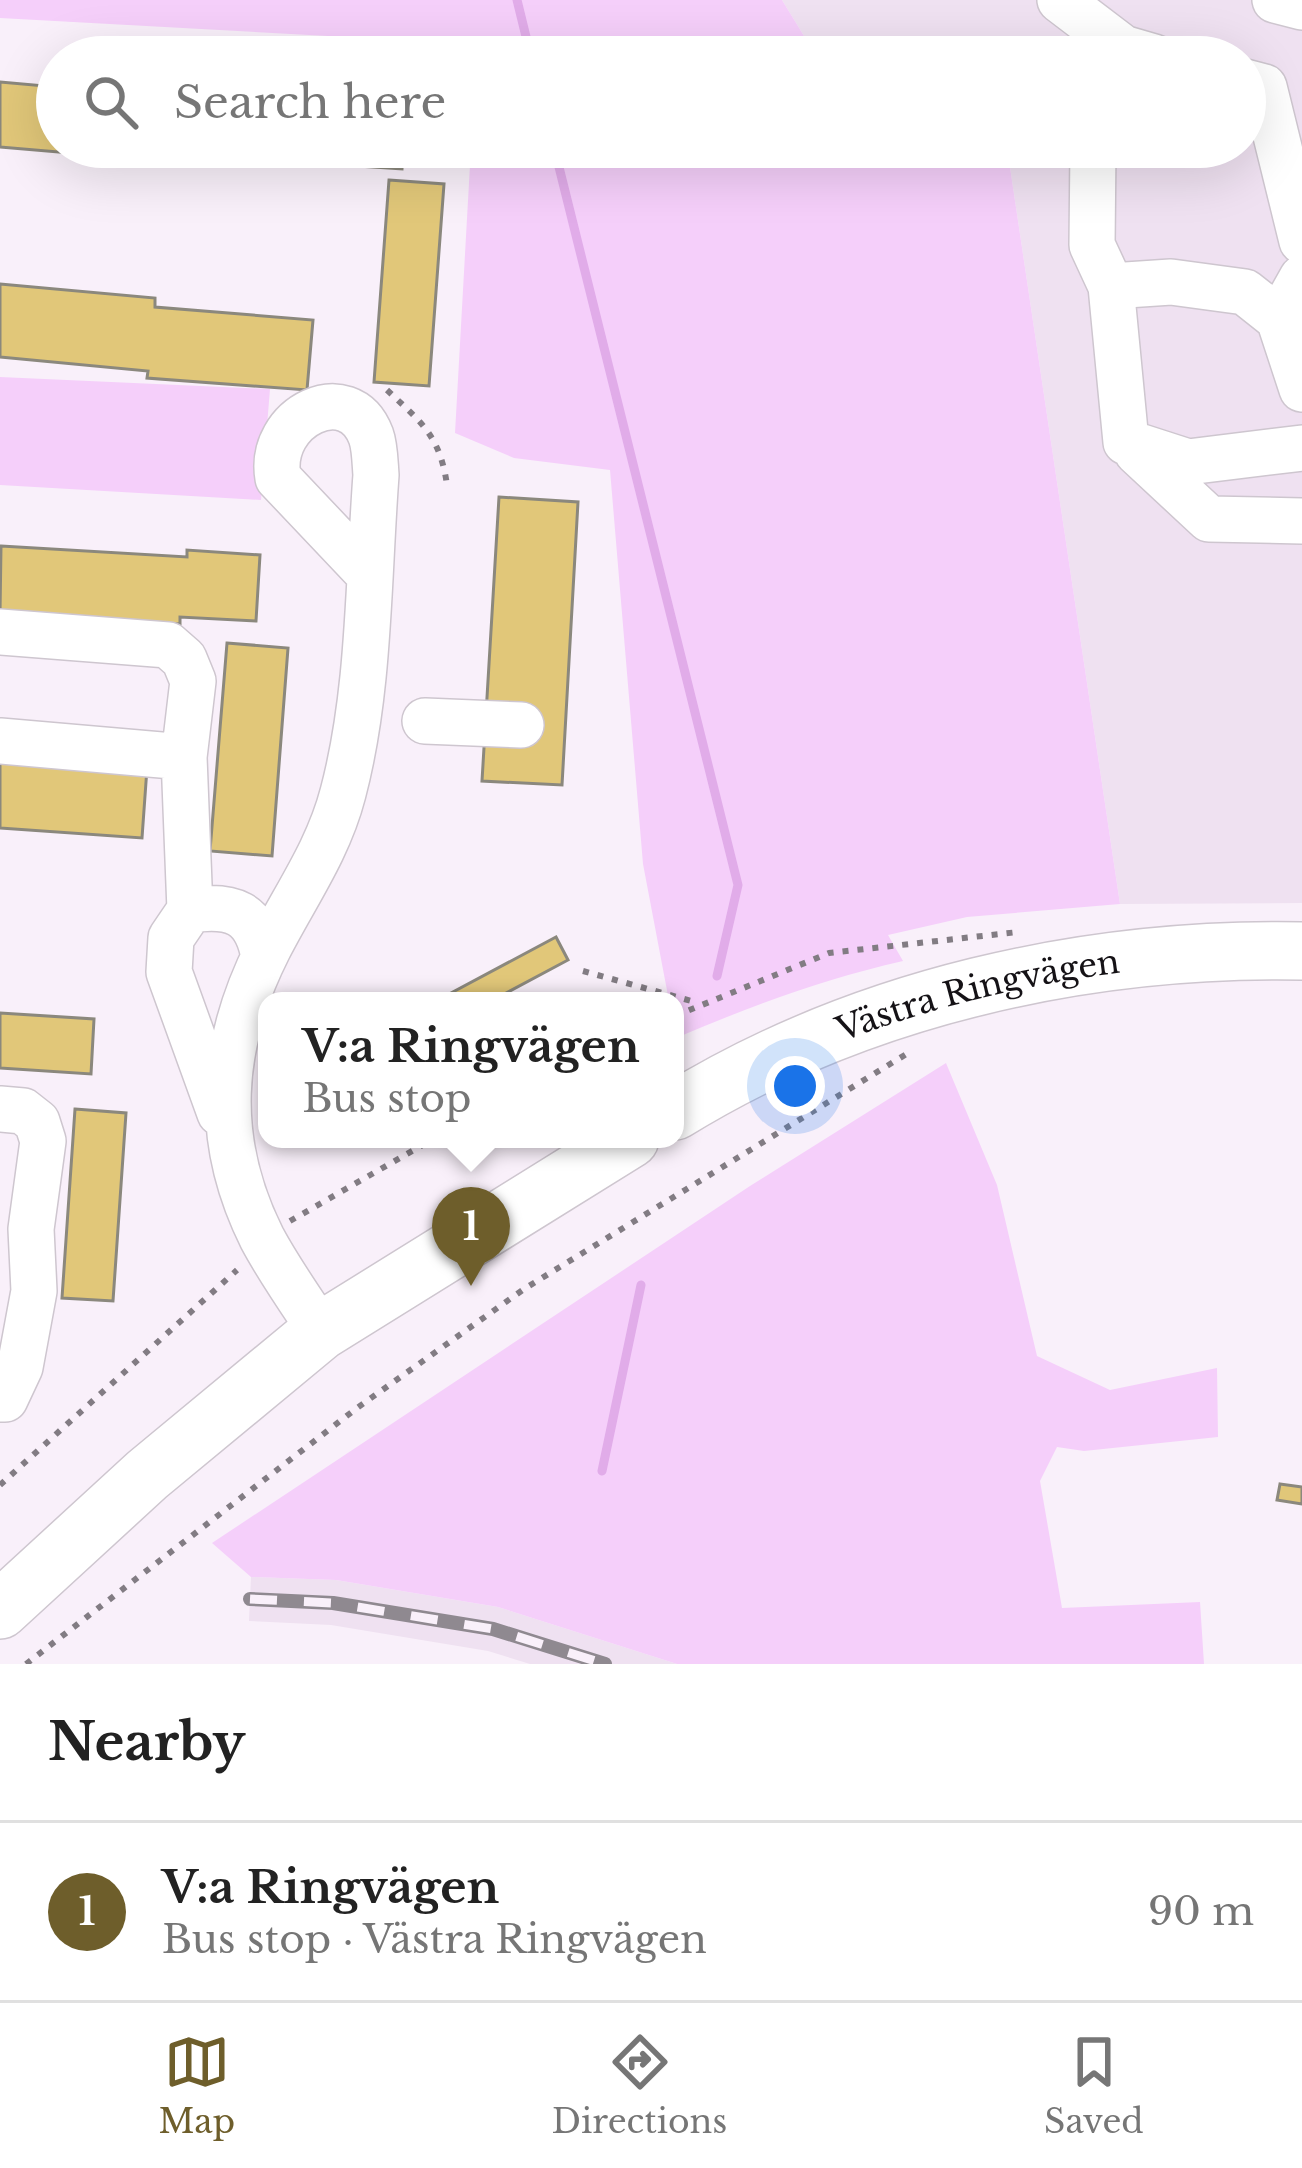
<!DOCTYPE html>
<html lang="en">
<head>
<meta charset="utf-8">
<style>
	body { margin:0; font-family:"Libre Baskerville",serif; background:#f6f6f6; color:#222 }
	.you { position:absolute; left:795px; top:1086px; width:42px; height:42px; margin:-30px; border:9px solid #fff; border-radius:50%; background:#1a73e8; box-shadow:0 0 0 18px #1a73e833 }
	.badge { display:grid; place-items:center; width:78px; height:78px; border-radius:50%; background:#6e5e2b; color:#fff; font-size:39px; font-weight:700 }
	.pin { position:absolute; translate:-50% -99px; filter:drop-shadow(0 3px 6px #0008) }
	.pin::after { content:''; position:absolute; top:63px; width:42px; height:36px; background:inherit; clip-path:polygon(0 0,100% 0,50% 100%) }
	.popup { position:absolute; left:258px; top:992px; width:426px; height:156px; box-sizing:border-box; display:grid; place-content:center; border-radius:24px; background:#fff; filter:drop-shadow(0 3px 9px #0005); font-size:39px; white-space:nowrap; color:#767676 }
	.popup b { font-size:45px; color:#222 }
	.popup::after { content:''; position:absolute; left:50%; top:100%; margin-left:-24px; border:24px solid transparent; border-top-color:#fff }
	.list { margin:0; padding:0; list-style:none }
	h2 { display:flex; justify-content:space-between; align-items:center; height:156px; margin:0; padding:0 48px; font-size:51px }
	h2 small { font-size:39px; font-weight:400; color:#767676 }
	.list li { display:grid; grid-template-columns:78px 1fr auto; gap:36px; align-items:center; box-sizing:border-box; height:180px; padding:0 48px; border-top:3px solid #e0e0e0 }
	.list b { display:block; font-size:45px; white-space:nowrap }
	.list p { margin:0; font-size:39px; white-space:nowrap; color:#767676 }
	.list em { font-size:39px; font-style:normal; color:#767676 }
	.icon { flex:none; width:66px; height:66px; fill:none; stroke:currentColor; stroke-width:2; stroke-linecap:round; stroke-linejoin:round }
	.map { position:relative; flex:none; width:1302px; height:1664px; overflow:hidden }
	.search { position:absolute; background:#fff; box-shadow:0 12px 48px #0002; left:36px; right:36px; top:36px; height:132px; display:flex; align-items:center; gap:30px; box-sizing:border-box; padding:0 42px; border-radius:66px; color:#767676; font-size:45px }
	.sheet { height:336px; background:#fff }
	nav { display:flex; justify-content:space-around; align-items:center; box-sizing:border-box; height:168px; border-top:3px solid #e0e0e0; background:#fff; font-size:33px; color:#767676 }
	nav a { display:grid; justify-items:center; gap:6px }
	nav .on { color:#6e5e2b }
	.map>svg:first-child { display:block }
	.built { fill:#efe1f1 }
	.green { fill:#f5cffa }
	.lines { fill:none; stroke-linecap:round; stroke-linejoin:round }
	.stream { stroke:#e1ace9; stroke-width:9 }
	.building { fill:#e1c779; stroke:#8b887d; stroke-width:3 }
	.minor-casing { stroke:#cec6cf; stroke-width:48 }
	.major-casing { stroke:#cec6cf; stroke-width:60 }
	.path { stroke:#827c83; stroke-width:6; stroke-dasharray:6 9; stroke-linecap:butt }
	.minor { stroke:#fff; stroke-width:45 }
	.major { stroke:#fff; stroke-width:57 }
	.rail-casing { stroke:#8f8990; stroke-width:14 }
	.rail { stroke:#f9f0fa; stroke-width:9; stroke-dasharray:27; stroke-linecap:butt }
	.labels { text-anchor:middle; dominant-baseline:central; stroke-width:9; stroke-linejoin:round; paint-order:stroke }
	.street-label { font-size:33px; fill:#151216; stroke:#f9f0fa }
</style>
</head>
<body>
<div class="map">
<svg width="1302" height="1664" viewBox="0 0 1302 1664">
	<rect width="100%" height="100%" fill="#f9f0fa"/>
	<path class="built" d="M782 0H1302V903L1120 904 1007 147H1245V57H817Z
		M874 147H954L887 168Z
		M251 1577 336 1580 498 1607 677 1664H530L488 1651 331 1625 249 1621Z"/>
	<path class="green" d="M0 0H782L817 57H476L475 44 0 18Z
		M471 147H874L887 167 954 147H1007L1120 904 967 917 888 935 903 961C824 979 751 1006 676 1038L675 1001H669L643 864 610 470 514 458 455 433Z
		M0 377 270 389 261 500 0 485Z
		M946 1063 997 1185 1037 1356 1110 1390 1217 1368 1218 1437 1084 1451 1057 1447 1040 1481 1062 1608 1200 1602 1204 1664H677L498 1607 336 1580 251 1577 212 1543 750 1186Z"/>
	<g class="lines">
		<path class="stream" d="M517 0 531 57
			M554 147 738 885 717 976
			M602 1471 641 1285"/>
	</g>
	<path class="building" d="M0 82 57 87V147H165L163 161 0 147Z
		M221 147H403L402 169 220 157Z
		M389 180 444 184 429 386 374 382Z
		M0 284 155 298V307L313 320 307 390 147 378 148 371 0 357Z
		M499 497 578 502 562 785 482 781Z
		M1 546 187 557V550L260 555 256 621 180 617V624L0 613Z
		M227 643 288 648 272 856 210 851Z
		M0 758 147 768 142 838 0 828Z
		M556 937 568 960 491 1001H436Z
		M0 1013 94 1019 91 1074 0 1068Z
		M75 1109 126 1113 113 1301 62 1298Z
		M1280 1484 1302 1487V1504L1277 1500Z"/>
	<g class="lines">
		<g class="minor-casing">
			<path id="minor" d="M1060 0 1123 48 1154 57
				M1275 0 1302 7
				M1245 82 1264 87 1302 241
				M1093 147 1092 245 1111 286
				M1302 278 1279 319 1302 389
				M1279 319 1245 292 1171 282 1111 286 1126 442 1188 462 1302 448
				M1137 452 1209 519 1302 521
				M0 632 168 645 184 659 193 681 184 757 190 910
				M425 721 521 725
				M0 741 184 757
				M0 1109 23 1111 37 1122 43 1141 31 1229 34 1291 20 1367 5 1399H0
				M220 1113 169 972 171 938 190 910C232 904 256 912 264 957
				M321 1331C301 1301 279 1270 262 1238 213 1140 219 1046 268 949 295 896 328 851 343 793 370 691 368 580 376 475 375 463 375 447 371 436 349 377 267 416 278 478L368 573"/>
		</g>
		<g class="major-casing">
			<g id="major">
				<path id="s1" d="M675 1111C860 997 1086 947 1302 951"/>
				<path d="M0 1610 147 1475 321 1331 630 1139"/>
			</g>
		</g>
		<path class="path" d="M387 390C422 423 440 436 447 485
			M583 971 695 1002
			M675 1016 829 953 1018 932
			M290 1221 433 1139
			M0 1485 237 1270
			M26 1664 357 1408 524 1289 908 1053"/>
		<use href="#minor" class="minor"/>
		<use href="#major" class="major"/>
		<g class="rail-casing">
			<path id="rail" d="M250 1599 333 1603 493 1629 605 1664"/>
		</g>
		<use href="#rail" class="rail"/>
	</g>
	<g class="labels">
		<g class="street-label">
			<text stroke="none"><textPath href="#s1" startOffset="327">Västra Ringvägen</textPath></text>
		</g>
	</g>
</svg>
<div class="you"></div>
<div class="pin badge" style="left:471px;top:1286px">1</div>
<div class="popup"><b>V:a Ringvägen</b>Bus stop</div>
<div class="search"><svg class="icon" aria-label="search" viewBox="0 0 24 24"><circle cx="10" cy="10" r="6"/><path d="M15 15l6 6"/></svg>Search here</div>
</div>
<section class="sheet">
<h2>Nearby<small></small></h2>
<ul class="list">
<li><span class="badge">1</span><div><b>V:a Ringvägen</b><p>Bus stop · Västra Ringvägen</p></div><em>90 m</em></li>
</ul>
</section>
<nav>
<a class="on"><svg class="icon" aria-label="map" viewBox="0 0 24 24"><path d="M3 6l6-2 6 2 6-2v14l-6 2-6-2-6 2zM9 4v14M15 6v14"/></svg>Map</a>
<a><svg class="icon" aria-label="directions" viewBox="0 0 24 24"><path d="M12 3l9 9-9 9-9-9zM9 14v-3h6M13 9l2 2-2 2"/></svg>Directions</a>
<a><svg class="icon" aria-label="saved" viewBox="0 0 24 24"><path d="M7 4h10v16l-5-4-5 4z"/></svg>Saved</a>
</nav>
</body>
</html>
